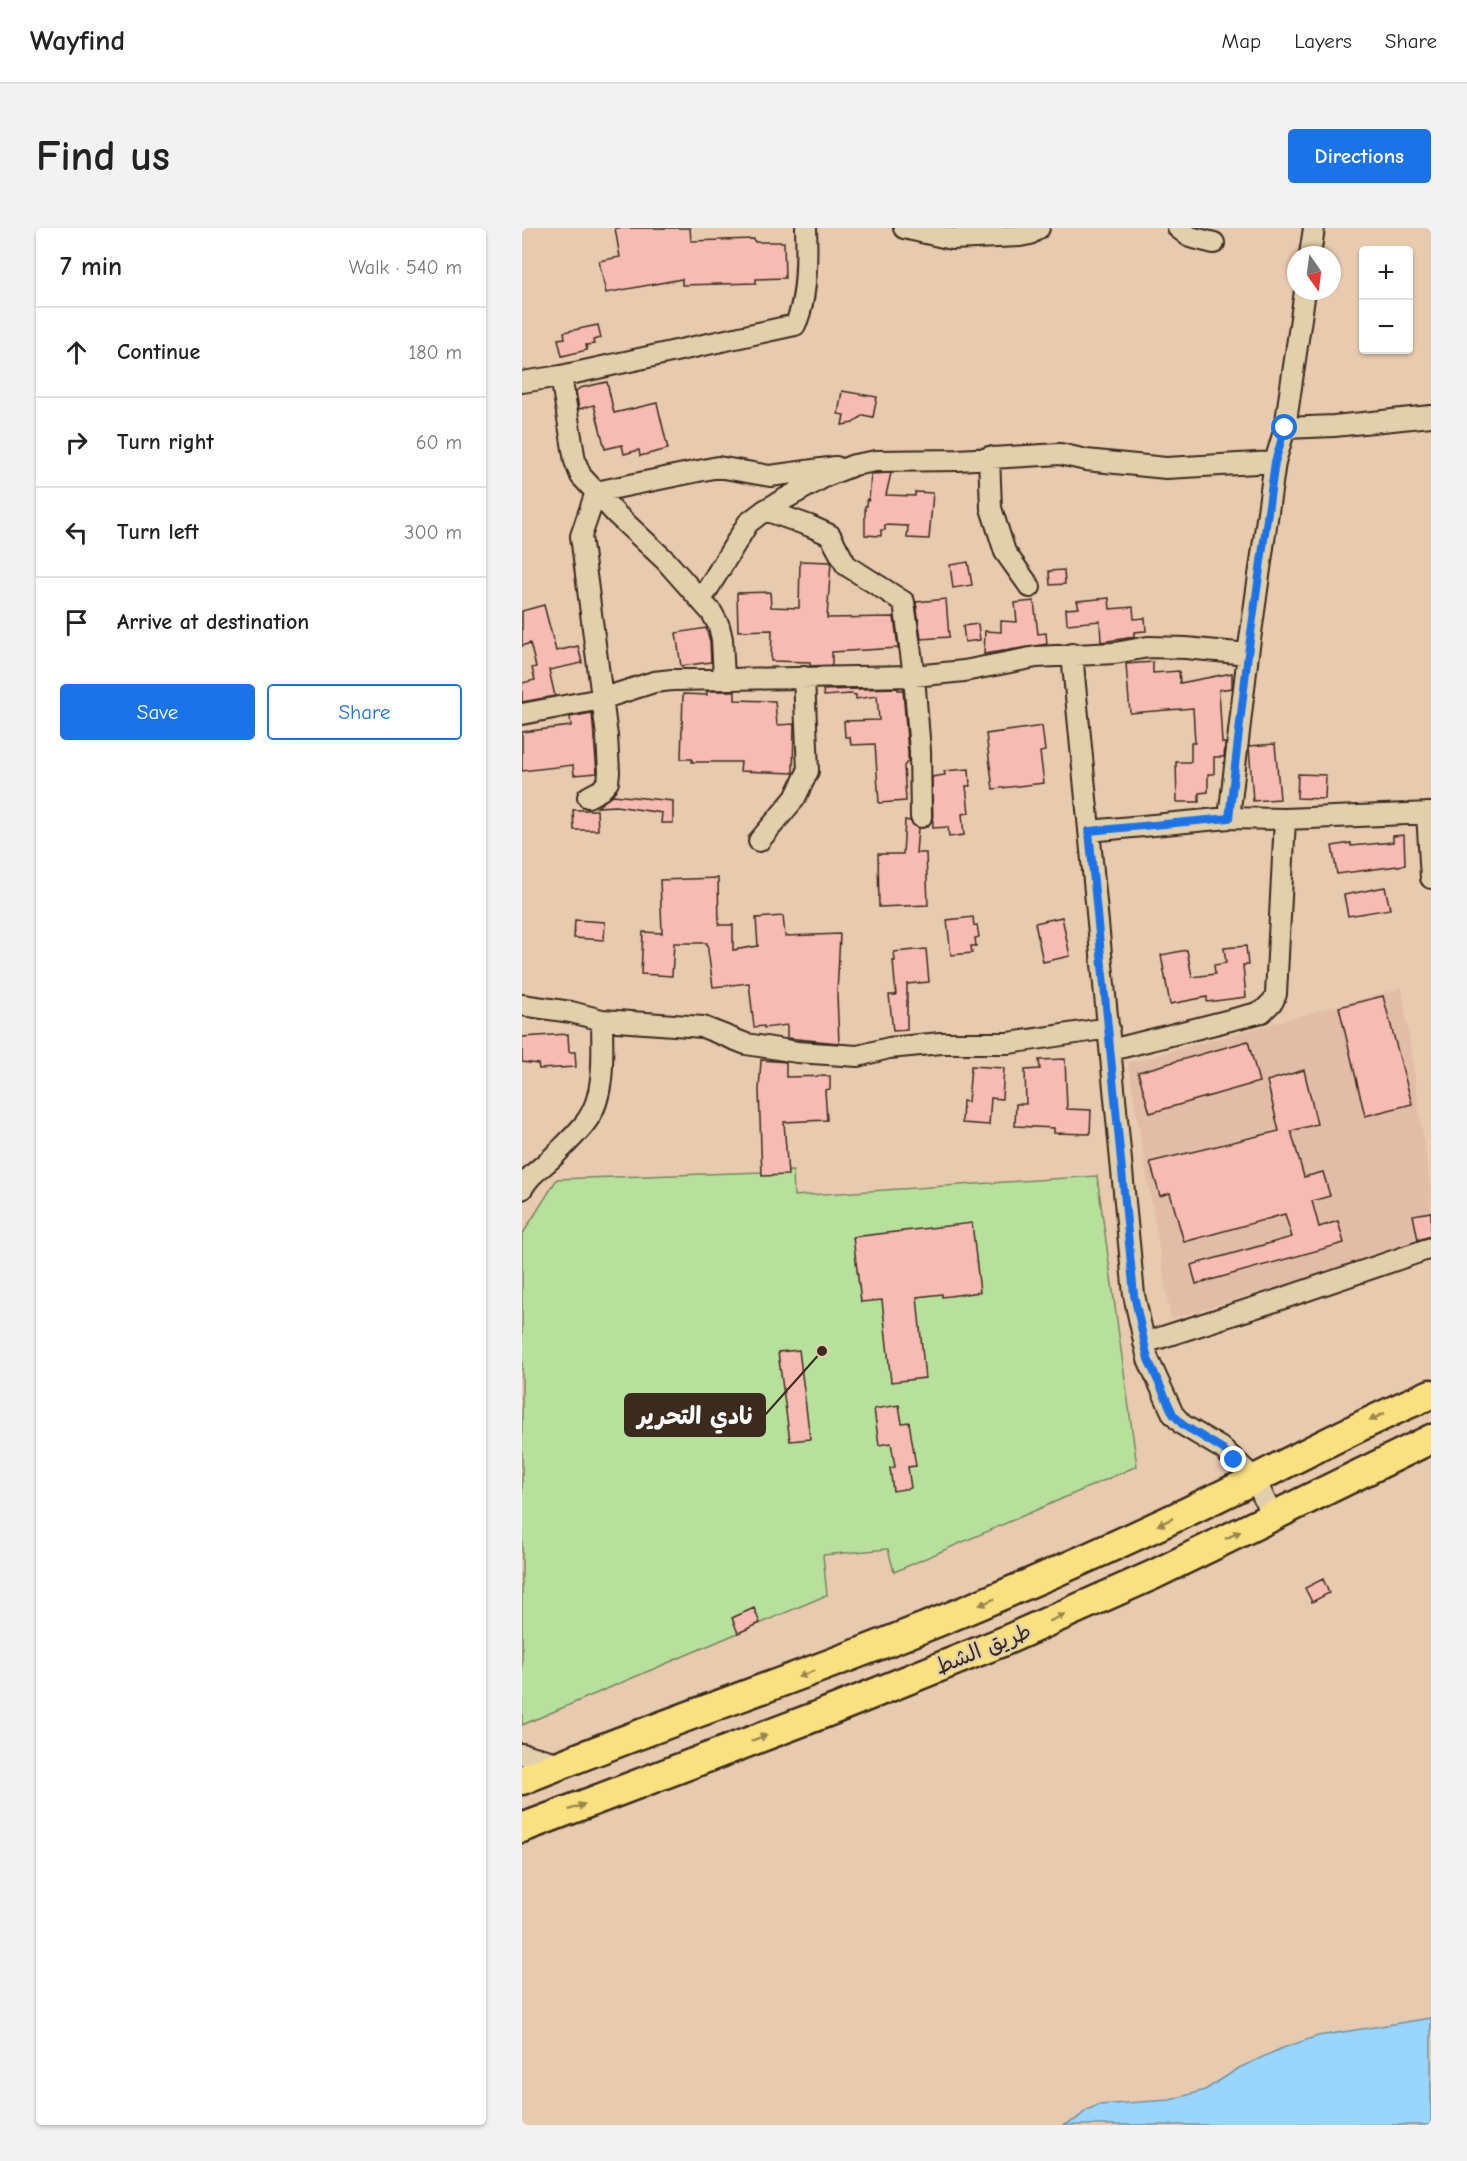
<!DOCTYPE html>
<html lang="en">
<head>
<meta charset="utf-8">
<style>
	body { margin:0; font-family:"Comic Neue","Playpen Sans Arabic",sans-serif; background:#f2f2f2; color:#222 }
	.controls { position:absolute; right:18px; top:18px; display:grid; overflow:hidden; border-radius:6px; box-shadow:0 2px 4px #0004 }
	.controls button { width:54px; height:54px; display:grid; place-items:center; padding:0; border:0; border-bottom:2px solid #e0e0e0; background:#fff; color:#222; font:30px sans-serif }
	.compass { position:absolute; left:765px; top:18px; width:54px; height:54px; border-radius:50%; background:#fff; box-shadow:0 2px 4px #0004; rotate:166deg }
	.stop { position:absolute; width:18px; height:18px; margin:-14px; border:4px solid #1a73e8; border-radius:50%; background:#fff }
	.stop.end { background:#1a73e8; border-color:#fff; box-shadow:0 2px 6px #0008 }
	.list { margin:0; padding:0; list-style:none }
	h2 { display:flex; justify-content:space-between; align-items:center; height:78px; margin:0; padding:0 24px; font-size:26px }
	h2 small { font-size:20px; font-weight:400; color:#767676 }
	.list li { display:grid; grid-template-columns:39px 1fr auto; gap:18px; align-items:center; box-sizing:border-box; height:90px; padding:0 24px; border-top:2px solid #e0e0e0 }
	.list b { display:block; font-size:22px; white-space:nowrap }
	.list em { font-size:20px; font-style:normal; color:#767676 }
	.actions { display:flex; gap:12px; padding:18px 24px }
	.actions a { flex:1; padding:14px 0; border:2px solid #1a73e8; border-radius:6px; text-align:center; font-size:21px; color:#1a73e8 }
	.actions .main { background:#1a73e8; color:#fff }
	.icon { flex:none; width:33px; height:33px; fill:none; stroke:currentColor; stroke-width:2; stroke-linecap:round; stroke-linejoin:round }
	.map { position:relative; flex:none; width:909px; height:1897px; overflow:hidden; border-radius:6px }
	header { display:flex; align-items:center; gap:36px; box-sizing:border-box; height:84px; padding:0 30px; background:#fff; border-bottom:2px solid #e0e0e0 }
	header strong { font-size:28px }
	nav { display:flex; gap:33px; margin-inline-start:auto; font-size:21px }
	.intro { display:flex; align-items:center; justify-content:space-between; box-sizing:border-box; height:144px; padding:0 36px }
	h1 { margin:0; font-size:42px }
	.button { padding:15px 27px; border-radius:6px; background:#1a73e8; color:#fff; font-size:21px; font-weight:700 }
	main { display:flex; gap:36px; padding:0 36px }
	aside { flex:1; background:#fff; border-radius:6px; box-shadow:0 2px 4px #0004 }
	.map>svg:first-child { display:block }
	.built { fill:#e1bda7 }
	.green { fill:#b7e09d; stroke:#79855e; stroke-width:1.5 }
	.water { fill:#9ad6fb; stroke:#7491a3; stroke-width:1.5 }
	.building { fill:#f6bbb3; stroke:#3b2a1e; stroke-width:1.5 }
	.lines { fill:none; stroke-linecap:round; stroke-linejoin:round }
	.minor-casing { stroke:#3b2a1e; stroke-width:24 }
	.highway-casing { stroke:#3b2a1e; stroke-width:33 }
	.minor { stroke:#e2d0ad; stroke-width:20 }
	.highway { stroke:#f9e181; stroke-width:28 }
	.oneway { fill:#9a8650 }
	.route { stroke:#1a73e8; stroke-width:8 }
	.labels { text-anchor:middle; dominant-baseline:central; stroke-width:4.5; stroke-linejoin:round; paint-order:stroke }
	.street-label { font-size:22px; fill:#3b2a1e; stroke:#e2d0ad }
	.leader { fill:none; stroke:#3b2a1e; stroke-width:2 }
	.callout-dot { fill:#3b2a1e; stroke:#e2d0ad; stroke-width:2 }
	.callout { fill:#3b2a1e; stroke:#3b2a1e; stroke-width:2 }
	.callout-label { font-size:24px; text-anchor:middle; font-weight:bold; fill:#fff }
</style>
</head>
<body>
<header>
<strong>Wayfind</strong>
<nav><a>Map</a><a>Layers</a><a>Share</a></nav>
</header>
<div class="intro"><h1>Find us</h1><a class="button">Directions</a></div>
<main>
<aside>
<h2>7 min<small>Walk · 540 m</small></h2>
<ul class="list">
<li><svg class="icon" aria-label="ahead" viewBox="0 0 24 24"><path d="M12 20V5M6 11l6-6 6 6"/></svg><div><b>Continue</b></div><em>180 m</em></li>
<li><svg class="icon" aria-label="right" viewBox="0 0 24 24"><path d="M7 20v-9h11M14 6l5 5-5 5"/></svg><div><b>Turn right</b></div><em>60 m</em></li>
<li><svg class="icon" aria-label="left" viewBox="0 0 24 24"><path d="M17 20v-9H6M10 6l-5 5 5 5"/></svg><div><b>Turn left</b></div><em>300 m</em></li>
<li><svg class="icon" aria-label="arrive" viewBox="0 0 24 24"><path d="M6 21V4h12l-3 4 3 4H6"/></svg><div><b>Arrive at destination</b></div></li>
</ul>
<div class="actions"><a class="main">Save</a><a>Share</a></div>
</aside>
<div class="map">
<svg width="909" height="1897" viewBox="0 0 909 1897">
	<rect width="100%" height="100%" fill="#e8caaf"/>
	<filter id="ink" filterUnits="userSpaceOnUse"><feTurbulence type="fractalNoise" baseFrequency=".0167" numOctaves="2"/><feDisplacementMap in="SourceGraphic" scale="12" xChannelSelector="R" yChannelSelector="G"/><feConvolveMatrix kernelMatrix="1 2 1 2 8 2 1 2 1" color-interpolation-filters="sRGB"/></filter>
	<g filter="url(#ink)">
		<path class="built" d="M880 760 909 965V1013L649 1091 606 835Z"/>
		<path class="green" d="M271 943 272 968 575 948 615 1238 372 1344 366 1321 301 1327 305 1367 0 1497V1007L35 951Z"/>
		<path class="water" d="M909 1790V1897H541L553 1892 565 1882 576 1877 648 1872 683 1862 717 1840 758 1821 796 1808Z"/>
		<path class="building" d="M93 0H168L169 13 232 11 233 14H262L263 50 234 51V55L160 57V51L84 65 77 33 98 29Z
			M76 97 79 110 71 112 72 116 64 117 65 122 40 128 36 111 43 110 42 104Z
			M85 154 92 185 135 175 146 221 118 228 117 222 102 226 100 217 83 221 72 177 57 181 54 163 58 160Z
			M320 163 355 169 351 189 341 187 331 195 320 197 322 187 316 186Z
			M369 245 364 267 393 268V264L411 265 407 311 385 310 386 298 363 297V302H359V308L343 307V278H345V271L347 272 349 246Z
			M278 333 309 334 305 390 372 389 376 420 310 424V437L288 438V434L249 433 250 402 216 403 215 365 248 364 249 379 277 380Z
			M446 334 450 357 431 360 428 337Z
			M542 342 543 356 528 357 527 343Z
			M587 370 588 381 611 379 612 391 623 390 624 403 612 404V409L579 414 578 393 545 396 544 381 557 380 555 373Z
			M424 371 427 409 399 411 394 374Z
			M512 373 516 406 524 405 525 416 462 426 463 403 479 404V393L495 394 493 375Z
			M22 377 34 423 56 418 60 435 27 442 33 468 0 474V455L13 452 10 440 14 439 8 415 0 418V383Z
			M456 396 458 412 443 414 441 398Z
			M184 400 188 413 189 434 159 438 154 405Z
			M631 434V445L657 443 658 455 710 445V460L697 462 700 515H703L702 529H692V546H686V564L677 565V574H655L654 534H669V515H673L671 480 608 485 604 436Z
			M376 460V462H381L386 524V533L382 538 384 573 357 575 353 516 329 517 328 509H323L322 493 357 492 355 468 334 471V467L328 466 302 468 301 462Z
			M185 463H213V472L253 473 255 497 272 496 271 545 218 543 219 534H170V531H159L161 466 185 467Z
			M70 485 75 545 52 547 51 537 0 543V504L49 498 48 489Z
			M520 498 523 523 518 524 522 555 471 561 464 506Z
			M753 516 758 571 731 573 727 518Z
			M447 541 448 558H444L447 585 440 586 442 607 427 609 426 599 411 600 410 549 423 547 422 543Z
			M776 546 804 547 803 571 775 570Z
			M91 567 151 573V595H139L140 585 94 578 75 579Z
			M51 582H75L76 602H52Z
			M383 592 388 593 396 600 394 625H404L406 677 357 679 356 626H381Z
			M882 607 883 637 815 646 810 618 829 615V618L871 614V608Z
			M196 650 197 697H211V722L236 718 234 690 261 688 263 708 318 706 315 767 317 815 265 810V797L242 800V798L232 799 227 755 191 759 185 715H152L150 748 119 746 121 704 140 705 138 652Z
			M863 659 868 681 826 688 822 667Z
			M451 689 452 698 455 697 457 709 453 710 454 718H449L450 725 429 727 425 692Z
			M540 689 548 728 521 734 513 695Z
			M53 692 83 694 82 712 52 710Z
			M724 718 726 737H721L724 769 685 774V769L648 776 639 727 665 722 670 749 693 746 692 737 704 735 702 720Z
			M404 721 407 754 385 756V802L371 803 367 767H374L371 733H373L372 724Z
			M861 768 890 876 843 888 817 779Z
			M46 806 47 824H53L54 839 17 841 16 836 0 834V809Z
			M726 813 737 854 628 885 616 844Z
			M543 831 545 881 569 882 568 906 532 905V900L493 898 494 876H504L503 842 518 841 517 832Z
			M239 832 264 834V849L308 848V861L303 862 305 892 262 894 266 947 240 948 237 862Z
			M449 838 482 840 480 871 469 870 467 897 440 895 441 873 446 874Z
			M782 842 795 896 769 903 782 949 801 944 808 968 790 973 797 999 816 993 822 1015 674 1056 669 1037 770 1009 763 986 662 1014 648 965 638 968 628 934 757 903 745 853Z
			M909 984V1008L896 1012 891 987Z
			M450 995 458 1064 420 1069V1066L395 1069 403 1150 369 1154 360 1072 339 1074 331 1009Z
			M277 1122 288 1211 268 1213 256 1124Z
			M377 1177 380 1195 387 1194 394 1238 386 1239 389 1260 371 1263 368 1240 373 1239 369 1215 357 1217 352 1181Z
			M801 1351 807 1365 790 1374 783 1360Z
			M232 1380 238 1395 216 1405 210 1390Z"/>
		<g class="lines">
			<g class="minor-casing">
				<path id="minor" d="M382 0 430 11 498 8 508 6 517 0
					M656 0 668 9 692 15
					M788 27 792 0
					M39 148 53 233 59 248 94 286 144 333 190 385 197 398 200 411 202 451
					M0 154 39 148 273 97C285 74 285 26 284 0
					M763 200 812 198 909 188
					M467 229 469 280 483 324 508 359
					M243 282 288 298 308 307 324 337 382 374 392 448 398 523 399 589
					M179 372 226 295 243 282 304 248 332 237 354 233 436 232 538 226 564 232 644 240 753 234
					M550 426 612 1067 626 1131 651 1186 661 1197 701 1221 733 1251 750 1288
					M0 486 79 471 132 454 150 452 392 448 442 443 514 429 593 425 626 419 664 420 726 426
					M66 569 79 562 86 554 87 544 85 508 59 308 74 264 196 239 248 248 314 239
					M905 585 909 650
					M707 590 726 426 753 234 763 200 783 63
					M567 603 707 590 763 591 909 585
					M237 613 273 570 286 543 282 449
					M0 777 49 784 80 792 181 799 224 816 275 824 336 828 367 820 419 815H487L587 800
					M589 822 740 784 751 773 754 766 763 591
					M0 961C10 943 22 939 35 925 45 915 58 903 66 891 84 865 80 822 80 792
					M622 1115 747 1075 909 1020
					M0 1526 40 1536"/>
			</g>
			<g class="highway-casing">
				<path id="highway" d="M0 1552C152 1490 308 1440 459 1376 552 1337 644 1295 735 1250 793 1221 849 1191 909 1166
					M0 1600 303 1485 480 1414 631 1347 909 1211"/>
			</g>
			<use href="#minor" class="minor"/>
			<use href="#highway" class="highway"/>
		</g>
		<defs><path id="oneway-solid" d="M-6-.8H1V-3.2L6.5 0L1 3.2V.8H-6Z" transform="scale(1.5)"/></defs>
		<g class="oneway">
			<use href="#oneway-solid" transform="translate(855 1189) rotate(153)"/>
			<use href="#oneway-solid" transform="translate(643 1294) rotate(155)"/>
			<use href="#oneway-solid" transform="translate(711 1307) rotate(-26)"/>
			<use href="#oneway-solid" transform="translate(465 1374) rotate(157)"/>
			<use href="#oneway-solid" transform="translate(535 1390) rotate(-24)"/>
			<use href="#oneway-solid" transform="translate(284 1446) rotate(158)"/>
			<use href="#oneway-solid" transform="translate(237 1510) rotate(-21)"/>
			<use href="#oneway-solid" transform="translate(55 1579) rotate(-21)"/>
		</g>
	</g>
	<g class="lines" filter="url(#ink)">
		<path class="route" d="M712 1232 701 1221 661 1197 651 1186 626 1131 612 1067 567 603 707 590 726 426 753 234 763 200"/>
	</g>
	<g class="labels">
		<g class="street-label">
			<text transform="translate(461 1421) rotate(-22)">طريق الشط</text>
		</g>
	</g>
	<path class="leader" d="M300 1123L243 1187"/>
	<circle class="callout-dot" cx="300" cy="1123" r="6"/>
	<rect class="callout" x="103" y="1166" width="140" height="42" rx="6"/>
	<g class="callout-label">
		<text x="173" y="1196">نادي التحرير</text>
	</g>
</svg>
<div class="controls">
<button>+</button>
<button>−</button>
</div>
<svg class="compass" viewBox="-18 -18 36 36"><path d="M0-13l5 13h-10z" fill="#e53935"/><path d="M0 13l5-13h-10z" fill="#767676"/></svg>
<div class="stop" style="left:763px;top:200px"></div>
<div class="stop end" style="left:712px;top:1232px"></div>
</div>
</main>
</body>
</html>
